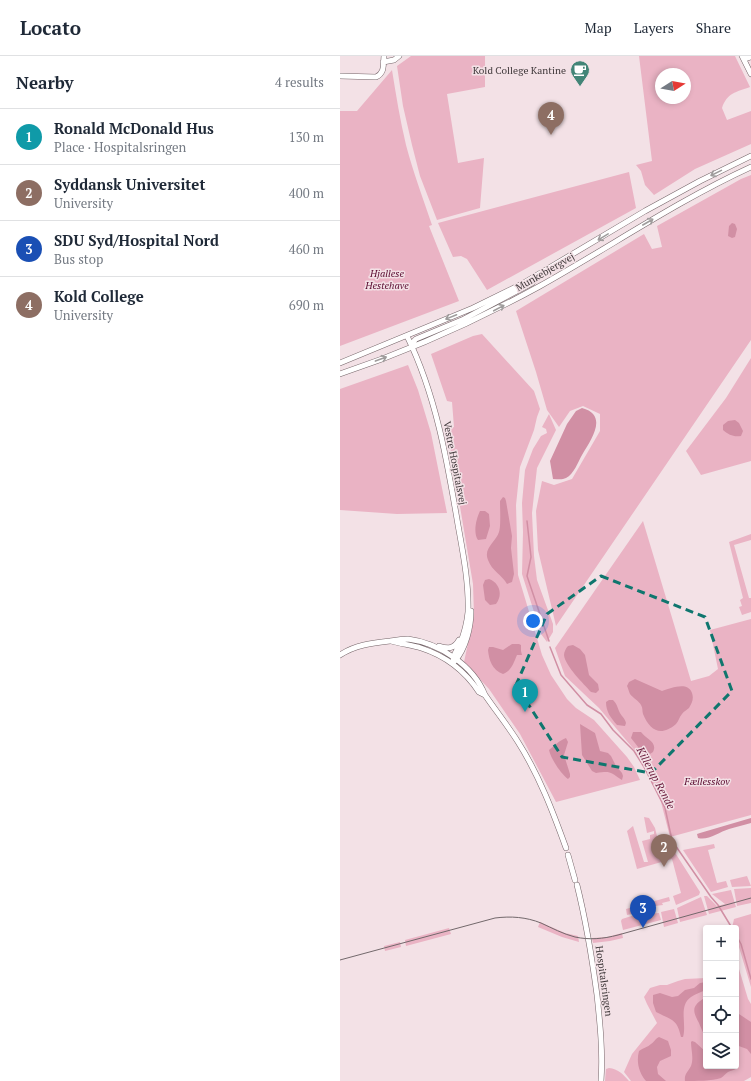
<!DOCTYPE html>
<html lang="en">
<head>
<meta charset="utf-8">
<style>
	body { margin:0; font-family:"PT Serif",serif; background:#f6f6f7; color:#1f2937 }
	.controls { position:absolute; right:12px; bottom:12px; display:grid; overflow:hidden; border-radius:4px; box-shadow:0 2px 6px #0003 }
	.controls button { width:36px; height:36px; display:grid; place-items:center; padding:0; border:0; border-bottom:1px solid #e0e1e3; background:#fff; color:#1f2937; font:20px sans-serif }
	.compass { position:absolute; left:315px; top:12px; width:36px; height:36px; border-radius:50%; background:#fff; box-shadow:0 2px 6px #0003; rotate:79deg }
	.you { position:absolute; left:193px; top:565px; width:14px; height:14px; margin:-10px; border:3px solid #fff; border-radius:50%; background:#1a73e8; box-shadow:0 0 0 6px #1a73e833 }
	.badge { display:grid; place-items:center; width:26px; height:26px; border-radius:50%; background:#0f766e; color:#fff; font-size:13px; font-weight:700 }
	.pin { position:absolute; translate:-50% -33px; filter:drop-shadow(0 1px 2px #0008) }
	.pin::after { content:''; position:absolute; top:21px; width:14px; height:12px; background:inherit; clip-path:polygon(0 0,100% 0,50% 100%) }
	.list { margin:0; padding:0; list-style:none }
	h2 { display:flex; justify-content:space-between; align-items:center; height:52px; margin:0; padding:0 16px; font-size:17px }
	h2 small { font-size:13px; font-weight:400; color:#747a83 }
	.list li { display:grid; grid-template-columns:26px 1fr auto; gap:12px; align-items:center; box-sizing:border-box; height:56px; padding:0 16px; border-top:1px solid #e0e1e3 }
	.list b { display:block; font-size:15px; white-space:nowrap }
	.list p { margin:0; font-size:13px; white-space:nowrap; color:#747a83 }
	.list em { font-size:13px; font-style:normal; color:#747a83 }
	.icon { flex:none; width:22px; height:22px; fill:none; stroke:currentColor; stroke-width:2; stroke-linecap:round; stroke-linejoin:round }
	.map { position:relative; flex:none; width:411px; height:1025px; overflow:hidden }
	header { display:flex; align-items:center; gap:24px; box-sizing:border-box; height:56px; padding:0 20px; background:#fff; border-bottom:1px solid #e0e1e3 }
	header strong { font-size:19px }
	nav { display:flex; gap:22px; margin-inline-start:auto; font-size:14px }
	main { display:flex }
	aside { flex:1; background:#fff }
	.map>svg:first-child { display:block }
	.green { fill:#eab3c4; fill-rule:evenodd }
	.water { fill:#d18fa4 }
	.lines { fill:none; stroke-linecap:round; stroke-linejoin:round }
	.stream { stroke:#d18fa4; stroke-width:1.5 }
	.minor-casing { stroke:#756569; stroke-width:6 }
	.minor { stroke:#fff; stroke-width:5 }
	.tram { stroke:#72686b; stroke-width:1 }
	.oneway { stroke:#9f9c9c }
	.marked { fill:none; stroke:#0f766e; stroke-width:3; stroke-dasharray:8 5; stroke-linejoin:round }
	.labels { text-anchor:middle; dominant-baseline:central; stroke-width:3; stroke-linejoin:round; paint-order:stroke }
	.poi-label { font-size:10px; fill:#3f383a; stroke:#f3e1e6; text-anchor:end }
	.street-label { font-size:10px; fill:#3f383a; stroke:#f3e1e6 }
	.park-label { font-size:10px; font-style:italic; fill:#5b0c31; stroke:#f3e1e6 }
	.water-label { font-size:11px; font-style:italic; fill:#6e2040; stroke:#f3e1e6 }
</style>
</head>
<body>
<header>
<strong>Locato</strong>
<nav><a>Map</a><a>Layers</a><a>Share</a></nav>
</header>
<main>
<aside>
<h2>Nearby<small>4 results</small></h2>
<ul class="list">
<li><span class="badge" style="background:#0f9aa8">1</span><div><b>Ronald McDonald Hus</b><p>Place · Hospitalsringen</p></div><em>130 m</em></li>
<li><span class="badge" style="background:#8d6e63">2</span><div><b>Syddansk Universitet</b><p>University</p></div><em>400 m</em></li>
<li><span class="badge" style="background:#1a4fb4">3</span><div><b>SDU Syd/Hospital Nord</b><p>Bus stop</p></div><em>460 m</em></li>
<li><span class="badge" style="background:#8d6e63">4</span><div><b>Kold College</b><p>University</p></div><em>690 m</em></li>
</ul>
</aside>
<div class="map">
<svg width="411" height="1025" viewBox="0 0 411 1025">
	<rect width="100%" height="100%" fill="#f3e1e6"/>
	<path class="green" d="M71 0H145V31L107 38 118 107 144 102 140 152 97 164 80 120 72 89 63 50 57 10Z
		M299 0H395L410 31C396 36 387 37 382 52L387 64 411 55V88L355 113 314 139 305 129 301 115 296 109 312 105ZM321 18H345V42H321Z
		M52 14C56 39 60 64 66 89 73 116 83 142 92 169L89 170 119 245 0 290V55H17Z
		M289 116 296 152 147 234 127 203 121 200 113 201 98 167Z
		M411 119V284L216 570 198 494 196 455 202 425 214 429 232 423 260 375V358L243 350 230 355 219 371 207 354 196 316 176 255 304 178 312 193 322 191 317 170 401 123Z
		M142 278 194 335 200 353 197 361 194 374 180 411 176 449 178 519 202 599 211 619 227 643 236 652 254 664 287 701 294 711 300 724 216 746 180 678 149 633 124 606 134 559 133 528 107 373 114 371 112 346 107 345 91 298 133 280Z
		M411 302V405L361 419 346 395 386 342Z
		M68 309 78 334 91 377 107 457 57 458 0 454V333Z
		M209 358 216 374 197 412 192 457 194 500 197 524 213 568V576L207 586 201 578 182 518 183 476 182 447 185 414 193 393 201 380 207 377 206 373 202 371Z
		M303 465 351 625 369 620 378 613 370 574 411 563V759L330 781 321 746 309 721 313 716 259 652 225 620 215 592Z
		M411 478V484L394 489 409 542H411V556L402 559 399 551 402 550 400 544 403 542 389 486Z
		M304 761 309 762 315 772 318 784 312 786 315 796 334 795 360 836 359 839 336 849 333 840 341 837 332 803 297 813 287 775 293 770 304 806H308L302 785 310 783V779L314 778V775L307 777Z
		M374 788 375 792 368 794 377 827 386 825 388 831 371 836 343 794Z
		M407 820 411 830 392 831 390 824Z
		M411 832V847L397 850 394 833Z
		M391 834 396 851 369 858 364 840H367L377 850 385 848 372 838Z
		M329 841 330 845 322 847 323 849 315 850V855L297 857 287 859 286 853Z
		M361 841 367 859 340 866 337 852Z
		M334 853 338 867 324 871 321 856Z
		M319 857 321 864 283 874 281 865 282 863 295 859Z
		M411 858V931L396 881V872H392L394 863Z
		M200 866 225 877 238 880 239 886 222 881 198 871Z
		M109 872 111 878 66 890 65 884Z
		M282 877 283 882 270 885 253 887 252 882 267 881Z
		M60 886 61 891 45 895 44 890Z
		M396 903 408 943 411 948V1021L404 1025H291L284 1016 292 998 317 967 307 948 304 941 310 932 320 929H327L338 925 345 923 366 922V1010H396Z
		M269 1012C278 1013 283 1018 289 1025H265L266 1013Z"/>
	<path class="water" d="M392 167 395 168 397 173 395 181 392 182 388 180 389 170Z
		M242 352C269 359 251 384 242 399 238 406 234 418 226 422 222 424 218 423 213 423L210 405 227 368 236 355Z
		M395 364 399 367 403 375 401 380C393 381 389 379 383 374V369L388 365Z
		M163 441 165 442 166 445 172 480 171 492 174 518 172 526 167 528C162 519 152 515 148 504 143 492 156 486 159 476 161 470 160 452 160 445Z
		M140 455H145L149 458 150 470 146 483 138 484C133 477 136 463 140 455Z
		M149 523C160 527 163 539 156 548L150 549 145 544 143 529 145 524Z
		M172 588H179L181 589V595L182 599H177C173 608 172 614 163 618 152 614 149 604 148 594L149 591H153L163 594Z
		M233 589 240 593 245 599 249 619 258 628 259 634 256 637 251 636C244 628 225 610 224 599 224 596 226 592 228 590Z
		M295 623 322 635C331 632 348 625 352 637 354 643 352 647 349 652 347 654 344 655 342 658 339 661 339 665 336 668 321 681 310 675 303 658 302 655 303 652 301 649 299 645 293 642 290 638 289 636 288 632 287 630L289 626Z
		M269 644H273C277 648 277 650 279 655 281 660 285 662 286 667L285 670 277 669C271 662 266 656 266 646Z
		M240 668 255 677 260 695 268 697 271 700 276 710 282 717 283 720 282 724C269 716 272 715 256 717L252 715 242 699Z
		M293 676H301C306 683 318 686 313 696L310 698 302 696 291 682Z
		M226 682 228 686 224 699 230 718V721L228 723C221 718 211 703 209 694 214 690 220 684 226 682Z
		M411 762V767C404 769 396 771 389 773 379 776 368 785 358 782L357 778 360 777Z
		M366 926V934C361 936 355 938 351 941 338 950 347 968 343 981H341C337 962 331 964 316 956L313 947V939L320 937 332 941 338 940 345 934 354 932 360 927Z
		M366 941V982C363 977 361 972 359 967 351 953 353 949 366 941Z
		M396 956 411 966V998L407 993 396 989Z
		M319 981 328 985 331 994V1000L320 1005 317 1011 318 1018 326 1025H306C299 1017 296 1006 299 995 303 992 308 991 311 988 315 985 315 983 319 981Z
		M352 985 355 986 366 996V1010H396L397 1004 399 1009C396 1014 393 1014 388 1016 385 1018 384 1020 381 1022 372 1025 356 1025 345 1025 344 1018 348 1016 351 1010 354 1002 351 994 351 986Z"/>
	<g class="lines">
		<path class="stream" d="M187 465 191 501 187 520 209 585
			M210 591 221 619 247 649 261 658 273 674 294 695 304 711 325 752 332 784 335 789 371 841 378 849 392 872
			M396 879 401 888 411 923"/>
		<g class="minor-casing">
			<path id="minor" d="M402 0 411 18
				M404 3 411 1
				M43 6 54 4 59 0
				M0 20 36 21C45 17 43 9 44 0
				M67 280C96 339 107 404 118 469 123 497 129 527 128 556 127 567 124 578 120 588 116 595 113 600 113 607
				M73 291 74 285 76 283 124 263 192 227 196 222
				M0 307 133 252 182 228 305 155 360 125 411 100
				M0 318C69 295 136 265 200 230 270 191 337 145 411 111
				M51 585C61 588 72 589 81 592 106 600 125 615 139 636L145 639
				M99 590C108 593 114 593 119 584
				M0 599C15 589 32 587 50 585 56 584 62 583 68 583 99 587 133 609 145 639 156 655 168 670 178 686 199 719 213 756 226 792
				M115 605C126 592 131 571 131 555
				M228 799 235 824
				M237 829C246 865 252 902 257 939 260 967 263 996 261 1025"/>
		</g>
		<use href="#minor" class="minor"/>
		<path class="tram" d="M0 904 155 862C171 860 186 861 201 867 212 872 223 878 235 881 249 884 263 883 278 879L411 842"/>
	</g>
	<defs><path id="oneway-shaft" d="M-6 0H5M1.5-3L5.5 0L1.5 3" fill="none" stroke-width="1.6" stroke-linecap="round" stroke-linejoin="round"/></defs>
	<g class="oneway">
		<use href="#oneway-shaft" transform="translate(376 117) rotate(154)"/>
		<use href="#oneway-shaft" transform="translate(308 166) rotate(-30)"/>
		<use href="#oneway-shaft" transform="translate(263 181) rotate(149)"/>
		<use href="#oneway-shaft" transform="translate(159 252) rotate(-28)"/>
		<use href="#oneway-shaft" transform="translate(111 261) rotate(158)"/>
		<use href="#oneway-shaft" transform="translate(41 303) rotate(-20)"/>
	</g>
	<path class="marked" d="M261 520 365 561 392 635 311 717 222 701 176 629 207 558Z"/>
	<defs>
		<g id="cafe-pin" transform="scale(1)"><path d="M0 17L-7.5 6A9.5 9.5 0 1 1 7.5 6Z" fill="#428577" stroke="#f3e1e6"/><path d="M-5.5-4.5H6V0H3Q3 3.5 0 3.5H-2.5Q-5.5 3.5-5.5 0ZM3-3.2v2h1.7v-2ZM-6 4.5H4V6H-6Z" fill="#fff"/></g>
	</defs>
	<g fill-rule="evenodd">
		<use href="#cafe-pin" x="240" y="14"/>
	</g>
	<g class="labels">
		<g class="poi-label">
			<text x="226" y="14">Kold College Kantine</text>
		</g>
		<g class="street-label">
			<text transform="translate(205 216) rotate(-30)">Munkebjergvej</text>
			<text transform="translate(115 407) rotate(79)">Vestre Hospitalsvej</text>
			<text transform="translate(264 925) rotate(82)">Hospitalsringen</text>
		</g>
		<g class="park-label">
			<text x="47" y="217">Hjallese<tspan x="47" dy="12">Hestehave</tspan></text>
			<text x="367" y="725">Fællesskov</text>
		</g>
		<g class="water-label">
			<text transform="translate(316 722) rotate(62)">Killerup Rende</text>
		</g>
	</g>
</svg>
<div class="controls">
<button>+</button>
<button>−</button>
<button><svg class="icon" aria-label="locate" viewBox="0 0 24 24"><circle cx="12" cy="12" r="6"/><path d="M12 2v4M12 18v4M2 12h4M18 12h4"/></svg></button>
<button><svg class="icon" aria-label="layers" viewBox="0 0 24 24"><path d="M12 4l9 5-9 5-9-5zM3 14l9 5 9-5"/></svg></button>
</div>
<svg class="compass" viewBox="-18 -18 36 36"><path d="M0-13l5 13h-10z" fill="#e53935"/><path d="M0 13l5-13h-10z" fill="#747a83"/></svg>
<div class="you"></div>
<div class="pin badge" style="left:185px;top:656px;background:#0f9aa8">1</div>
<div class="pin badge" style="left:324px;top:811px;background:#8d6e63">2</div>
<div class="pin badge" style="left:303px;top:872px;background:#1a4fb4">3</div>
<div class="pin badge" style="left:211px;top:79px;background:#8d6e63">4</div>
</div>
</main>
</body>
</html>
